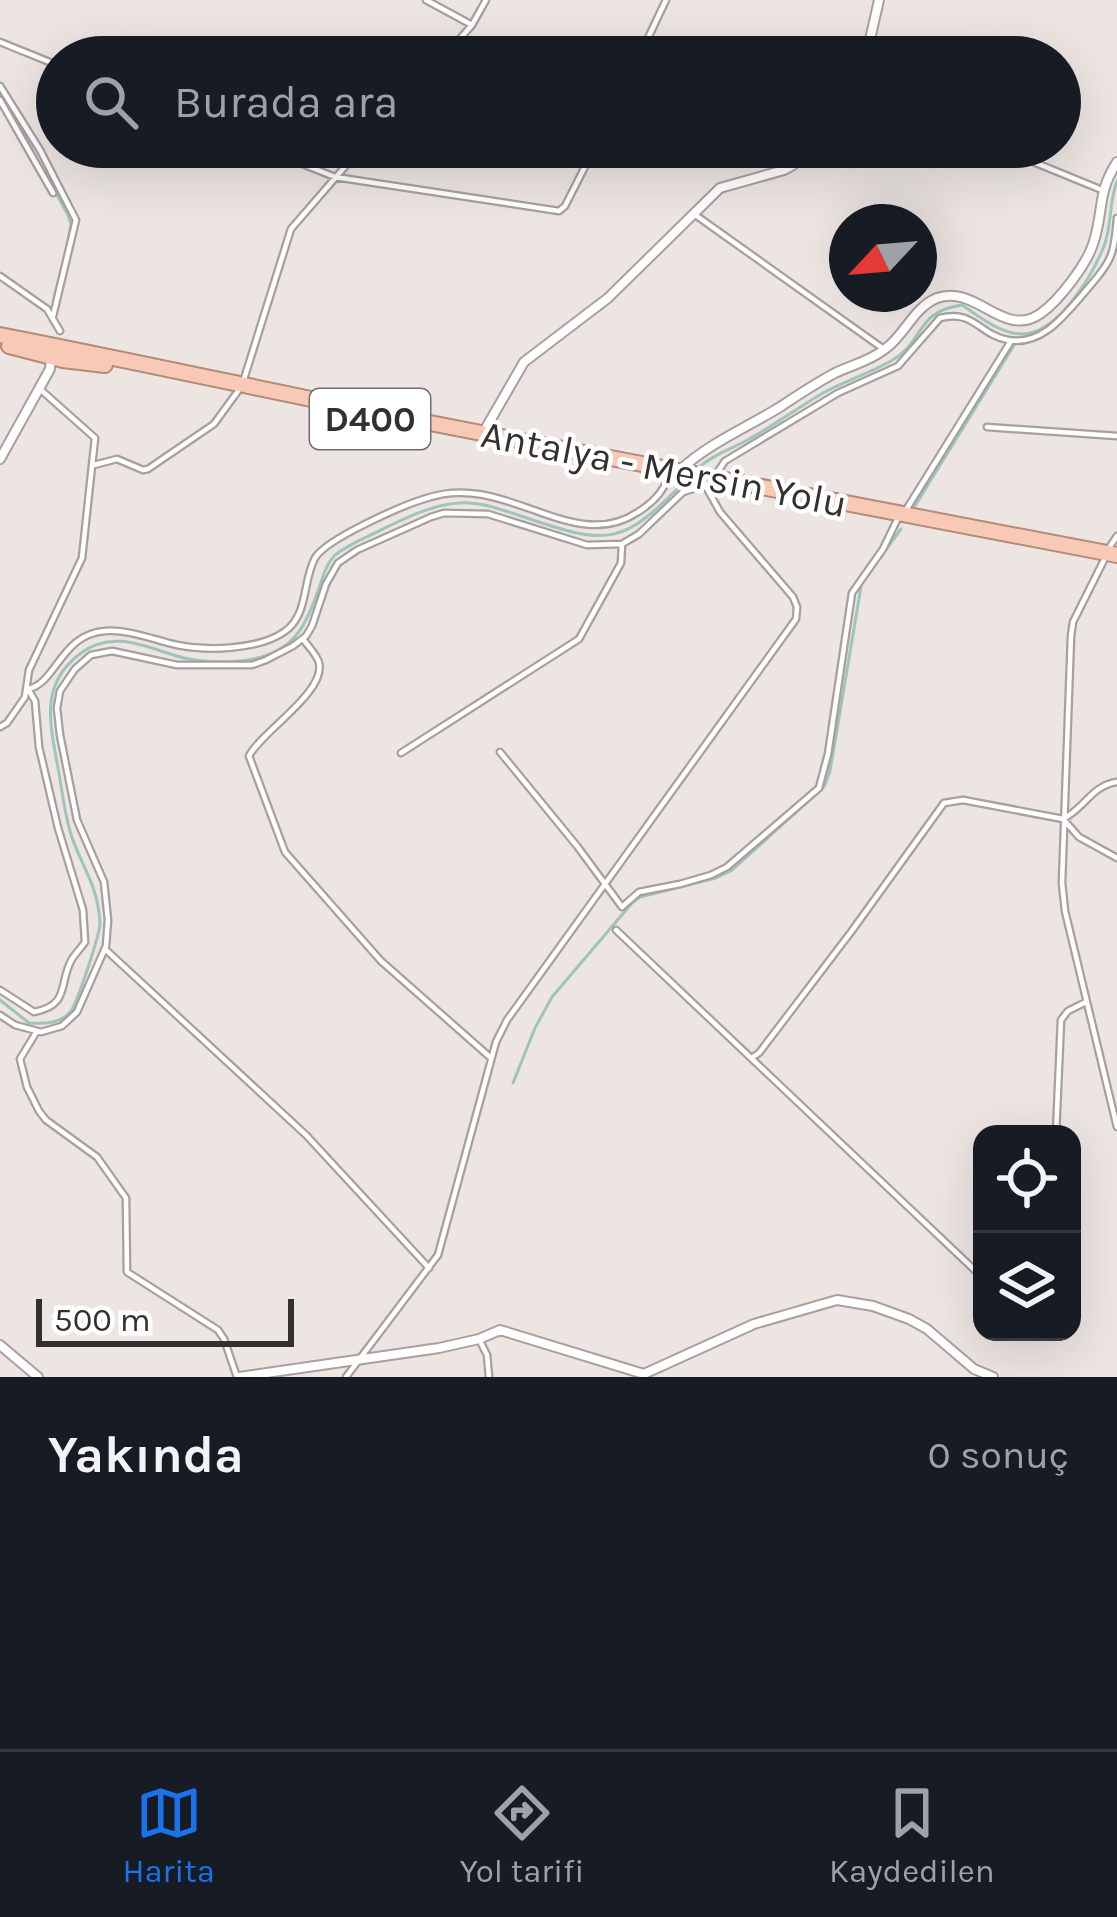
<!DOCTYPE html>
<html lang="tr">
<head>
<meta charset="utf-8">
<style>
	body { margin:0; font-family:Karla,sans-serif; background:#20242c; color:#f1f3f6 }
	.controls { position:absolute; right:36px; bottom:36px; display:grid; overflow:hidden; border-radius:24px; box-shadow:0 12px 48px #0002 }
	.controls button { width:108px; height:108px; display:grid; place-items:center; padding:0; border:0; border-bottom:3px solid #363941; background:#171b24; color:#f1f3f6; font:60px sans-serif }
	.compass { position:absolute; left:829px; top:204px; width:108px; height:108px; border-radius:50%; background:#171b24; box-shadow:0 12px 48px #0002; rotate:244deg }
	.scale { position:absolute; left:36px; bottom:30px; width:258px; box-sizing:border-box; padding-left:12px; border:6px solid #33302f; border-top:0; font-size:33px; line-height:42px; white-space:nowrap; color:#33302f; -webkit-text-stroke:9px #fff; paint-order:stroke }
	.list { margin:0; padding:0; list-style:none }
	h2 { display:flex; justify-content:space-between; align-items:center; height:156px; margin:0; padding:0 48px; font-size:51px }
	h2 small { font-size:39px; font-weight:400; color:#9ea1a6 }
	.icon { flex:none; width:66px; height:66px; fill:none; stroke:currentColor; stroke-width:2; stroke-linecap:round; stroke-linejoin:round }
	.map { position:relative; flex:none; width:1117px; height:1377px; overflow:hidden }
	.search { position:absolute; background:#171b24; box-shadow:0 12px 48px #0002; left:36px; right:36px; top:36px; height:132px; display:flex; align-items:center; gap:30px; box-sizing:border-box; padding:0 42px; border-radius:66px; color:#9ea1a6; font-size:45px }
	.sheet { height:372px; background:#171b24 }
	nav { display:flex; justify-content:space-around; align-items:center; box-sizing:border-box; height:168px; border-top:3px solid #363941; background:#171b24; font-size:33px; color:#9ea1a6 }
	nav a { display:grid; justify-items:center; gap:6px }
	nav .on { color:#1a73e8 }
	.map>svg:first-child { display:block }
	.lines { fill:none; stroke-linecap:round; stroke-linejoin:round }
	.stream { stroke:#9fc4ba; stroke-width:3 }
	.minor-casing { stroke:#a7a09e; stroke-width:9 }
	.tertiary-casing { stroke:#a7a09e; stroke-width:12 }
	.trunk-casing { stroke:#b28b7a; stroke-width:18 }
	.minor { stroke:#fff; stroke-width:4.5 }
	.tertiary { stroke:#fff; stroke-width:8 }
	.trunk { stroke:#f8cab6; stroke-width:14 }
	.labels { text-anchor:middle; dominant-baseline:central; stroke-width:9; stroke-linejoin:round; paint-order:stroke }
	.shield { fill:#fff; stroke:#706e6d; stroke-width:3 }
	.shield-label { font-size:36px; font-weight:bold; fill:#33302f }
	.street-label { font-size:39px; fill:#33302f; stroke:#fff }
</style>
</head>
<body>
<div class="map">
<svg width="1117" height="1377" viewBox="0 0 1117 1377">
	<rect width="100%" height="100%" fill="#ece5e2"/>
	<g class="lines">
		<path class="stream" d="M0 92 68 215 71 224 66 252
			M55 294 62 267
			M695 471C711 455 732 449 751 438 776 424 799 407 823 393 845 381 870 373 891 361 926 341 914 312 962 305 979 316 1000 334 1022 334 1058 334 1092 276 1104 246 1112 226 1109 201 1117 181
			M913 509 1016 342
			M868 574 901 529
			M0 1000 29 1023C44 1024 61 1024 71 1011 78 1001 98 939 100 925 100 922 99 910 98 907 94 880 77 857 70 831 64 810 62 789 58 768 50 723 39 684 81 653 115 628 149 649 184 658 201 662 230 663 248 660 293 653 306 627 319 588 323 577 326 564 335 555 341 550 351 545 358 541 389 527 425 505 459 503 480 501 502 510 521 516 611 547 622 546 688 478
			M513 1083 535 1028 552 997 632 903 640 897 716 878 731 871 824 787 830 771 862 581"/>
		<g class="minor-casing">
			<path id="minor" d="M426 0 472 25
				M0 42 57 65
				M444 57 472 25 486 0
				M639 57 666 0
				M0 86 40 150 76 220 53 316
				M0 100 53 193
				M260 147 335 177 559 211 565 206 595 147
				M997 147 1102 190
				M694 214 885 350
				M0 276 47 309 60 331
				M244 379 291 229 362 147
				M987 427 1117 436
				M94 465 117 459 143 470 148 469 214 424 238 391
				M716 474 725 461 838 393 898 366 940 318C974 309 979 335 1008 340 1042 346 1064 316 1084 293 1093 282 1106 269 1111 255 1115 245 1116 230 1117 218
				M906 510 1011 341
				M1109 548 1117 536
				M1104 560 1073 622 1071 636 1062 883 1065 911 1117 1127
				M303 639C307 645 318 656 319 663 326 692 261 732 249 756L285 852 381 961 491 1058
				M0 727 7 723 25 697 29 670 82 558 95 438 41 390
				M500 752 577 846 622 907 639 892 680 884 711 875 727 867 819 788 828 754 852 593 883 549 897 520
				M401 753 579 639 621 563 622 544
				M1064 820 1079 837 1117 858
				M616 930 982 1277
				M105 949 306 1135 429 1268
				M0 990 34 1012C71 1005 58 983 72 959 76 953 81 948 85 942L83 910 58 828 39 747 35 701 28 689C56 684 61 634 105 631 128 629 154 640 177 645 207 651 258 650 284 632 309 615 302 582 315 558 326 539 403 505 427 498 506 471 572 556 638 512 651 504 663 492 668 478
				M0 1015 15 1025 41 1032 62 1026 77 1012 106 946 108 920 104 882 77 820 60 735 57 708 60 691 75 669 91 655 112 651 177 665H252L266 660 293 646 306 636 312 626 326 584 338 563 357 550 431 517 444 513 488 514 587 545 622 544 639 534 683 492 705 485 720 512 793 597 797 607 796 619 507 1020 496 1042 438 1255 346 1377
				M37 1031 20 1059 27 1087 39 1111 46 1120 97 1157 126 1198 127 1272 218 1330 224 1339 237 1377
				M753 1057 759 1053 851 932 944 803 963 800 1063 819C1084 809 1092 785 1117 782
				M1056 1134 1061 1020 1068 1011 1086 1002
				M479 1339 487 1355 489 1377"/>
		</g>
		<g class="tertiary-casing">
			<path id="tertiary" d="M866 57 879 0
				M483 433 524 362 608 298 720 188 784 170 793 165 807 147
				M0 459 50 369 51 357
				M679 471C709 443 746 428 780 407 798 395 816 383 835 373 852 365 870 361 885 349 905 335 913 308 937 298 976 284 1003 339 1040 314 1059 301 1088 263 1094 241 1104 209 1097 193 1117 162
				M0 1345 38 1377
				M239 1377 439 1348 479 1339 500 1330 644 1374 754 1324 837 1300 873 1306 909 1319 927 1329 974 1369 993 1377"/>
		</g>
		<g class="trunk-casing">
			<path id="trunk" d="M0 335C128 360 256 388 384 414 628 462 872 509 1117 555
				M9 346 63 360 105 365"/>
		</g>
		<use href="#minor" class="minor"/>
		<use href="#tertiary" class="tertiary"/>
		<use href="#trunk" class="trunk"/>
	</g>
	<g class="labels">
		<rect class="shield" x="310" y="389" width="120" height="60" rx="9"/>
		<g class="shield-label">
			<text x="370" y="419">D400</text>
		</g>
		<g class="street-label">
			<text transform="translate(664 469) rotate(11)">Antalya - Mersin Yolu</text>
		</g>
	</g>
</svg>
<div class="controls">
<button><svg class="icon" aria-label="locate" viewBox="0 0 24 24"><circle cx="12" cy="12" r="6"/><path d="M12 2v4M12 18v4M2 12h4M18 12h4"/></svg></button>
<button><svg class="icon" aria-label="layers" viewBox="0 0 24 24"><path d="M12 4l9 5-9 5-9-5zM3 14l9 5 9-5"/></svg></button>
</div>
<svg class="compass" viewBox="-18 -18 36 36"><path d="M0-13l5 13h-10z" fill="#e53935"/><path d="M0 13l5-13h-10z" fill="#9ea1a6"/></svg>
<div class="scale">500 m</div>
<div class="search"><svg class="icon" aria-label="search" viewBox="0 0 24 24"><circle cx="10" cy="10" r="6"/><path d="M15 15l6 6"/></svg>Burada ara</div>
</div>
<section class="sheet">
<h2>Yakında<small>0 sonuç</small></h2>
<ul class="list">
</ul>
</section>
<nav>
<a class="on"><svg class="icon" aria-label="map" viewBox="0 0 24 24"><path d="M3 6l6-2 6 2 6-2v14l-6 2-6-2-6 2zM9 4v14M15 6v14"/></svg>Harita</a>
<a><svg class="icon" aria-label="directions" viewBox="0 0 24 24"><path d="M12 3l9 9-9 9-9-9zM9 14v-3h6M13 9l2 2-2 2"/></svg>Yol tarifi</a>
<a><svg class="icon" aria-label="saved" viewBox="0 0 24 24"><path d="M7 4h10v16l-5-4-5 4z"/></svg>Kaydedilen</a>
</nav>
</body>
</html>
